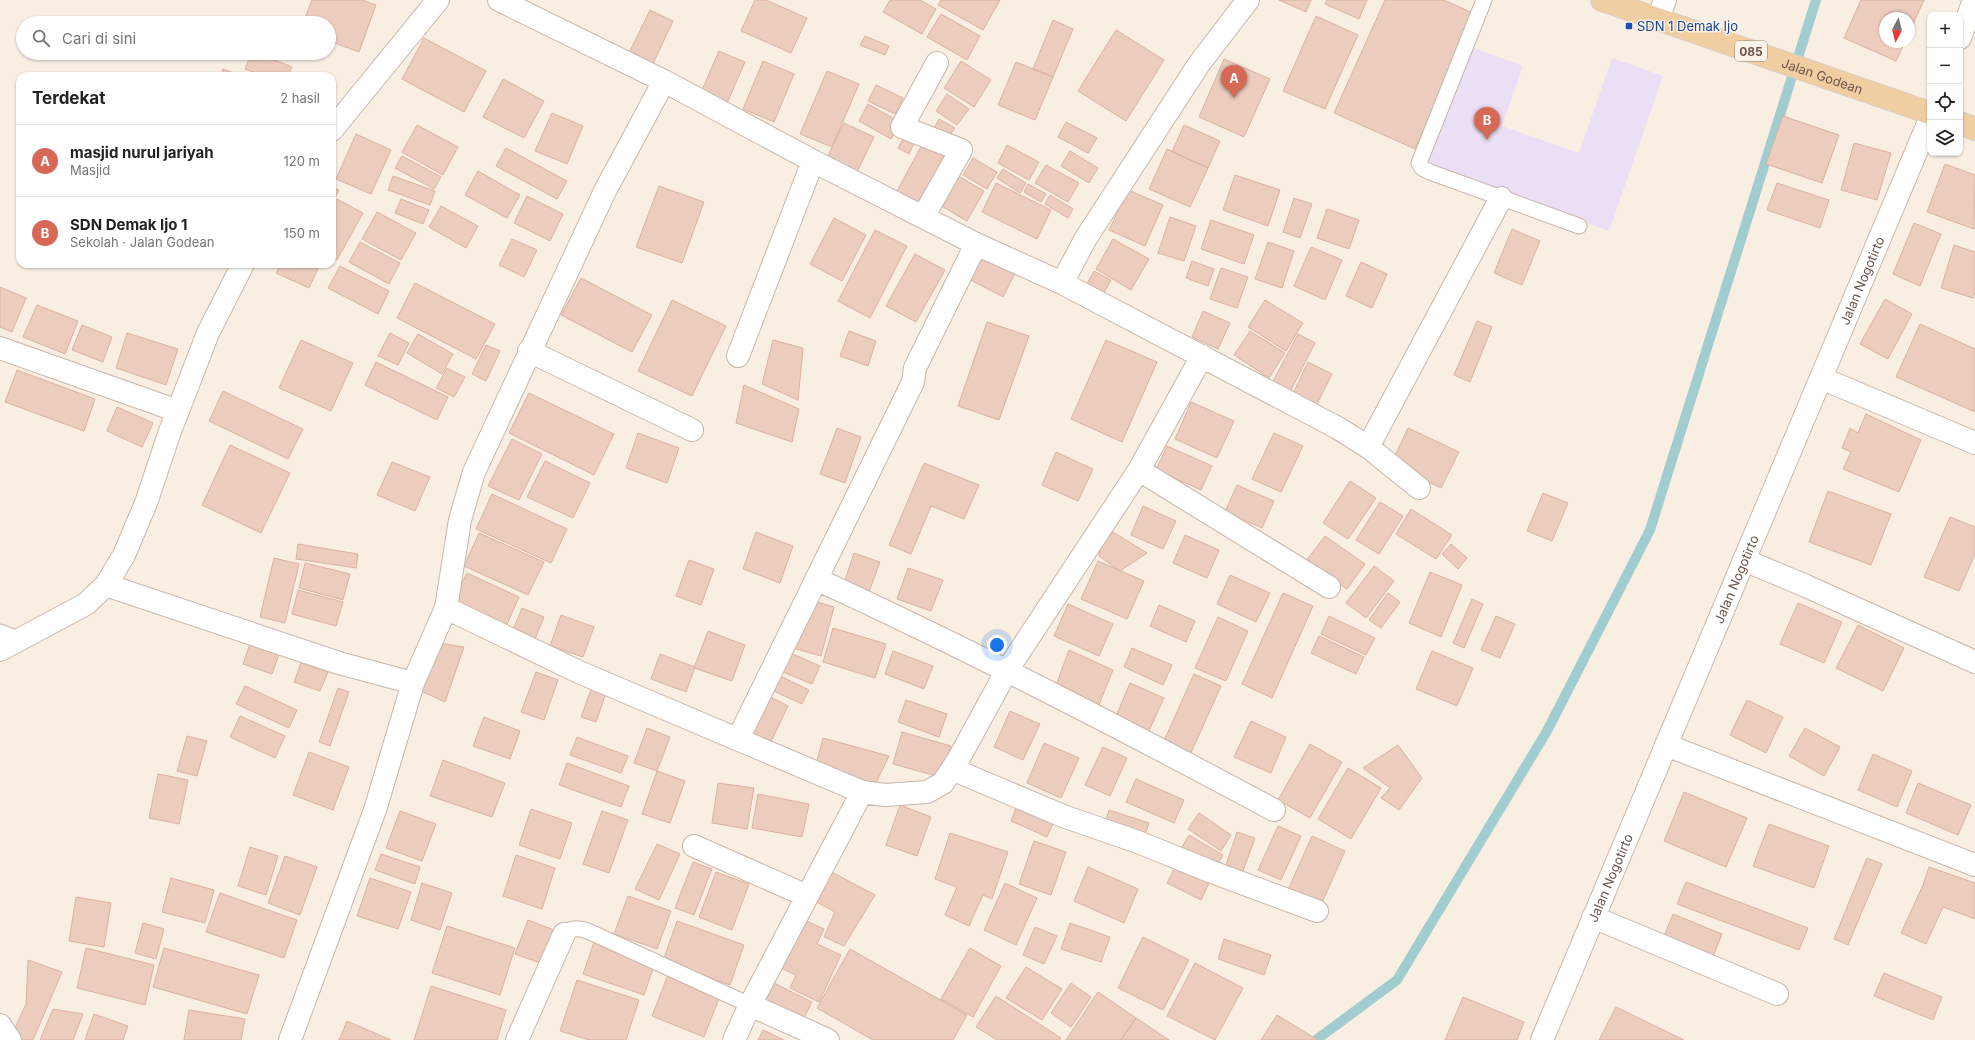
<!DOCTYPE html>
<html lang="id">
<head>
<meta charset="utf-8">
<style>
	body { margin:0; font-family:Inter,sans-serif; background:#f6f6f6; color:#222 }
	.controls { position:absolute; right:12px; top:12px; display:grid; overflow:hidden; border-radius:8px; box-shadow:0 1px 3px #0004 }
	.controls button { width:36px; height:36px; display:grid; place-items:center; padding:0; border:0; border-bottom:1px solid #e0e0e0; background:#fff; color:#222; font:20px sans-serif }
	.compass { position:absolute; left:1879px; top:12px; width:36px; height:36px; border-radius:50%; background:#fff; box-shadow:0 1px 3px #0004; rotate:187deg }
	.you { position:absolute; left:997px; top:645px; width:14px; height:14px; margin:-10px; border:3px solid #fff; border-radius:50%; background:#1a73e8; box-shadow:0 0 0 6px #1a73e833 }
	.badge { display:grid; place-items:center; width:26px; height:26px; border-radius:50%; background:#d66855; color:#fff; font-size:13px; font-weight:700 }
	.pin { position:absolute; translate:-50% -33px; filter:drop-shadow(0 1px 2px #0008) }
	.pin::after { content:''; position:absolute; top:21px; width:14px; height:12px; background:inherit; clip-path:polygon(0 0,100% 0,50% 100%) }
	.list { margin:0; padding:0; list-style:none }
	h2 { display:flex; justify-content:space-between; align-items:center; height:52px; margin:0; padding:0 16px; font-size:17px }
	h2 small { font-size:13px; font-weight:400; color:#767676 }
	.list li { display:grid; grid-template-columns:26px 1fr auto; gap:12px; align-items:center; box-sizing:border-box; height:72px; padding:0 16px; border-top:1px solid #e0e0e0 }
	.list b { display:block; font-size:15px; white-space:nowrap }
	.list p { margin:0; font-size:13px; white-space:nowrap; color:#767676 }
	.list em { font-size:13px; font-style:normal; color:#767676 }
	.icon { flex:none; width:22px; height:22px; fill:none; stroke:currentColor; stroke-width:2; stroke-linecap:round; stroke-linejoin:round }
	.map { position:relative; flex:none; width:1975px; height:1040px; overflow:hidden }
	.search { position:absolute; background:#fff; box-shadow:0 1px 3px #0004; left:16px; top:16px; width:320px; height:44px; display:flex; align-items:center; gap:10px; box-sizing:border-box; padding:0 14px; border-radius:22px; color:#767676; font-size:15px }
	.panel { position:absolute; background:#fff; box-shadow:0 1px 3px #0004; left:16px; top:72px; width:320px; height:196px; border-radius:12px }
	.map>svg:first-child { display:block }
	.education { fill:#ebdff5 }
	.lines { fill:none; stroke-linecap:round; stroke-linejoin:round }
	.stream { stroke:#a1cdd0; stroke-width:10 }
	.building { fill:#ebccbd; stroke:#dcb2a0 }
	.lane-casing { stroke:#c8b6ab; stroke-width:17 }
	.street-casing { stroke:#c8b6ab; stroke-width:24 }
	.secondary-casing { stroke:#cdb7ab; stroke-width:24 }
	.primary-casing { stroke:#d6cfcd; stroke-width:24 }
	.lane { stroke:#fff; stroke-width:15 }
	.street { stroke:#fff; stroke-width:22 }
	.secondary { stroke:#fff; stroke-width:22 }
	.primary { stroke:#f1cda2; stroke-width:22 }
	.transit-dot { fill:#1a4fb4; stroke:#fcf3e8; stroke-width:1.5 }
	.labels { text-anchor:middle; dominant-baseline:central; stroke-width:3; stroke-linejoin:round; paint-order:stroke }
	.shield { fill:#fcf3e8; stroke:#98847b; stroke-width:1 }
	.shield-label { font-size:12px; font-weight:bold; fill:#6d554c }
	.transit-label { font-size:13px; fill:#164399; stroke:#fcf3e8; text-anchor:start }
	.street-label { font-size:13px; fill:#6d554c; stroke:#fcf3e8 }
</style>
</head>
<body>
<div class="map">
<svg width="1975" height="1040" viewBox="0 0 1975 1040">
	<rect width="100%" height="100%" fill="#f9eee2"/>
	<path class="education" d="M1466 45 1523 66 1502 126 1579 153 1612 58 1663 76 1609 231 1424 166Z"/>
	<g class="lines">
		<path class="stream" d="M1316 1040 1397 980 1547 731 1650 530 1816 0"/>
	</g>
	<path class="building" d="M312 0H362L376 5 359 52 329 41V23H303Z
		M755 0H766L807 18 791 53 741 31Z
		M890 0H920L936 9 922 34 883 12Z
		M941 0H1000L983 30 938 5Z
		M1279 0H1311L1306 12Z
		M1327 0H1367L1359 19 1325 4Z
		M1385 0H1444L1475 14 1415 149 1334 113Z
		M1861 0H1924L1909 33V18H1885V42H1905L1896 61 1844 38Z
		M650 10 673 21 651 68 627 57Z
		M941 14 980 36 967 60 927 37Z
		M1316 16 1358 35 1325 109 1283 91Z
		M1053 20 1073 29 1053 77 1033 69Z
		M1116 30 1164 60 1126 121 1078 91Z
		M865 36 889 46 885 55 860 45Z
		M424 38 486 71 464 112 402 79Z
		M719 51 745 62 725 108 699 97Z
		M251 53H257L292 67 288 76H264L245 69Z
		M1224 59 1270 79 1244 137 1199 117Z
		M763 61 794 74 774 122 743 109Z
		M961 61 991 80 974 107 944 88Z
		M1016 62 1053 77 1035 120 998 105Z
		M223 69 241 76H221Z
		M827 71 859 84 832 147 800 134Z
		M503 79 544 101 524 138 483 117Z
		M876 85 903 98 895 114 868 101Z
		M947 94 969 109 957 125 936 111Z
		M868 104 900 122 891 139 859 121Z
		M552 113 583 126 567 164 535 151Z
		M1783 116 1839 135 1822 183 1766 164Z
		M939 119 955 128 946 140 930 136Z
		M1066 122 1097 138 1088 153 1058 137Z
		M844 123 874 137 855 176 825 162Z
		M417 125 458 147 443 175 402 152Z
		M1184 125 1220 141 1208 168 1172 152Z
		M356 134 391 150 371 194 336 179Z
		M906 134 917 137 909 154 898 148Z
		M925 139 959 153 925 213 895 195Z
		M1854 143 1891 153 1877 200 1841 190Z
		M1007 145 1039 162 1029 180 998 163Z
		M506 148 567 181 557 199 496 166Z
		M1167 149 1208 168 1190 207 1149 189Z
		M1070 151 1098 168 1089 183 1061 166Z
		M402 156 441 177 434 189 395 168Z
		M973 158 997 172 987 189 963 175Z
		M1945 164 1975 175 1974 229 1927 212Z
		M1046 165 1079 183 1068 202 1035 183Z
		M1003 169 1026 183 1020 193 997 178Z
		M478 171 520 195 507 218 465 195Z
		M955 174 984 191 967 221 938 204Z
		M1235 175 1280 190 1268 226 1223 210Z
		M393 176 435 191 430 205 388 190Z
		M996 183 1051 210 1037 239 982 212Z
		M1777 183 1829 200 1820 228 1767 210Z
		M1028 184 1046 194 1041 202 1024 192Z
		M659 186 704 202 682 263 636 247Z
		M332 187 339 190 332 203Z
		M1128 190 1163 205 1145 246 1109 230Z
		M1050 195 1073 209 1068 218 1045 204Z
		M527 196 563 214 550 241 514 223Z
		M1294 198 1312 204 1300 238 1283 232Z
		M337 199 363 213 337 260 332 257V208Z
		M401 199 429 210 423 224 395 213Z
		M441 206 478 226 466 248 429 227Z
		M1327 209 1359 220 1349 249 1317 238Z
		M377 212 416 233 401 260 362 239Z
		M1170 217 1196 226 1184 261 1158 253Z
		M834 218 866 235 842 281 810 264Z
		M1211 220 1254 235 1244 264 1201 249Z
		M1914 223 1941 234 1920 286 1893 274Z
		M1512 229 1540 241 1522 285 1494 273Z
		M875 230 907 246 870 318 838 301Z
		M512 239 537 250 524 277 499 265Z
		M1113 239 1149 259 1131 290 1096 269Z
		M360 242 400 263 389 284 349 262Z
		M1268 242 1294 251 1282 288 1255 279Z
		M1954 245 1975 252V292L1973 298 1941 288Z
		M1311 247 1342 260 1325 300 1294 286Z
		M975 252 1015 273 1003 297 963 276Z
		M915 254 945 270 916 322 886 306Z
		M1192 261 1214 269 1208 286 1186 278Z
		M1361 262 1387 274 1372 308 1346 296Z
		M281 264H320L309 288 276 273Z
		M340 266 389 291 378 314 328 288Z
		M1221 268 1248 277 1237 308 1210 299Z
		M1094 271 1111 280 1100 300 1083 291Z
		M581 278 652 315 632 352 561 315Z
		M415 283 495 324 476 359 397 318Z
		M0 287 26 298 12 332 0 327Z
		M1885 299 1912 314 1888 359 1860 344Z
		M672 300 726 326 692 396 638 371Z
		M1265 300 1303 323 1286 351 1248 327Z
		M37 305 78 321 65 354 23 337Z
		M1203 311 1230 323 1218 349 1192 337Z
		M1477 321 1492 327 1470 382 1454 375Z
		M987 322 1029 336 999 420 958 406Z
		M1920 324 1975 349V412L1896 377Z
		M82 325 112 337 103 362 72 350Z
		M849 331 876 341 868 366 840 356Z
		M1250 331 1285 353 1269 378 1234 355Z
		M127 333 178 349 166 385 116 368Z
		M390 333 409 343 398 365 378 356Z
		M418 334 453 354 442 374 407 353Z
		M1298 334 1315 343 1289 394 1271 385Z
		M301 340 353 363 331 411 279 388Z
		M773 340 803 348 798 400 762 384Z
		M1106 340 1157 362 1122 442 1071 419Z
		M486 345 500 351 486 381 472 374Z
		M376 362 448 397 437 420 365 385Z
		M1308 362 1332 374 1313 412 1290 400Z
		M447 368 465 377 454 397 436 388Z
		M17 370 95 399 84 431 5 402Z
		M744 385 799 409 792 442 736 423Z
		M223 391 303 429 288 459 209 421Z
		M529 393 614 434 594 475 509 433Z
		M1191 402 1234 421 1217 458 1175 439Z
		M117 407 153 423 142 447 107 431Z
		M1866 414 1921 440 1899 492 1843 469 1851 452 1842 448 1850 428 1858 433Z
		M837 428 861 437 845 483 820 474Z
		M1408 428 1459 452 1441 488 1391 464Z
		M638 433 679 448 667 483 626 468Z
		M1274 433 1303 446 1281 492 1252 479Z
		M512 439 542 454 519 500 488 486Z
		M230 445 290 473 261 533 202 505Z
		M1167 446 1212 466 1201 490 1156 470Z
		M1056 452 1093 469 1078 501 1042 485Z
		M545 461 590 483 573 518 527 497Z
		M392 462 430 477 415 511 377 495Z
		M924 463 979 485 964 519 931 506 911 554 889 545Z
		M1350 481 1376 498 1348 539 1323 523Z
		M1237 485 1274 501 1262 528 1225 512Z
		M1828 491 1891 514 1871 565 1809 542Z
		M1543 493 1568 503 1552 541 1527 531Z
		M492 494 567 529 551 563 476 529Z
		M1380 502 1403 516 1379 554 1356 540Z
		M1143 506 1176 521 1163 549 1131 535Z
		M1411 509 1452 535 1436 559 1396 534Z
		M1950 517 1975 527V554L1959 591 1924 577Z
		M756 532 793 546 780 583 743 569Z
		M1113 532 1147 553 1120 571 1099 556 1101 543Z
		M479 533 544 562 528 595 464 566Z
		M1185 535 1219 550 1207 578 1173 563Z
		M1325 536 1365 564 1347 589 1306 561Z
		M298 544 358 554 356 568 296 559Z
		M1451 544 1467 558 1458 569 1442 554Z
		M854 553 880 562 869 592 844 583Z
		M274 558 299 564 285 623 260 617Z
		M689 560 714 569 701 605 676 596Z
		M1098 561 1144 581 1127 619 1081 599Z
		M305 563 350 574 343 600 299 588Z
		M1374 566 1394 581 1366 618 1346 603Z
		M908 568 943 580 931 611 897 599Z
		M1430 572 1462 585 1441 637 1409 623Z
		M467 573 519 597 504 631 451 607Z
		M1230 575 1270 593 1256 622 1217 604Z
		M298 590 343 602 336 626 292 614Z
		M1283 593 1313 606 1272 698 1242 684Z
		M1388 593 1400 602 1381 628 1369 620Z
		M1472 599 1483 604 1464 648 1453 643Z
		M811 600 834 607 821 656 793 648Z
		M1798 603 1842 622 1824 663 1780 644Z
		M1068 604 1113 624 1099 656 1054 636Z
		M1159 605 1195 621 1186 642 1150 626Z
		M522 608 544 617 535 639 513 630Z
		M561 615 594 627 583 657 550 646Z
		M1329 616 1375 638 1366 655 1321 634Z
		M1496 616 1515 624 1500 658 1481 650Z
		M1218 617 1248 631 1226 681 1195 668Z
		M1858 625 1904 648 1883 691 1836 668Z
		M833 628 886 644 875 678 823 662Z
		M708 631 745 645 732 681 694 668Z
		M1319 636 1364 657 1356 674 1311 653Z
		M252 638 281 649 272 674 243 664Z
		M440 643 464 647 445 702 421 691Z
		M1132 648 1172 665 1163 685 1124 667Z
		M1069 650 1113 670 1098 707 1055 688Z
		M786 651 820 666 812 684 778 670Z
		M893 651 933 666 924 689 885 674Z
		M1432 651 1473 668 1457 706 1416 689Z
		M660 654 695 667 686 692 651 679Z
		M301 663 328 672 320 691 294 682Z
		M536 672 558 680 544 720 521 712Z
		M772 672 809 690 802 704 765 687Z
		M1194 674 1221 686 1190 755 1163 743Z
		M1130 683 1164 698 1147 735 1114 721Z
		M593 684 607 690 596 722 581 717Z
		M245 686 297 710 289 728 236 704Z
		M338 688 349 692 330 746 319 742Z
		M765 694 788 706 770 744 746 732Z
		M906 700 947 714 939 737 898 722Z
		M1747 700 1783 717 1766 753 1730 735Z
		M1010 711 1040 724 1023 760 994 747Z
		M240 716 285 736 275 758 230 737Z
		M484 717 520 731 510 759 473 746Z
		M1251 721 1286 737 1271 773 1234 757Z
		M647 728 670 737 657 771 634 763Z
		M1805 728 1840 747 1824 776 1789 756Z
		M902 732 951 746 940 777 893 764Z
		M187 736 207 741 197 776 177 771Z
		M577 737 628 756 621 773 570 755Z
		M823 738 889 756 874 787 816 764Z
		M1044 743 1079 758 1061 798 1027 783Z
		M1310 744 1342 762 1310 818 1278 800Z
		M1398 745 1422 778 1399 810 1381 798 1390 788 1363 768Z
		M1103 747 1127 758 1110 796 1085 785Z
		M309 752 349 767 333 810 293 795Z
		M1873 754 1912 771 1897 807 1858 790Z
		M443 760 505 783 492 817 430 796Z
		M567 763 629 786 621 807 559 785Z
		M1348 768 1381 788 1351 839 1318 819Z
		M657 771 685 781 670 823 642 814Z
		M158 774 188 780 179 824 149 818Z
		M1136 779 1184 800 1174 823 1126 802Z
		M718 783 754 788 747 829 712 823Z
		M1918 783 1971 805 1958 835 1906 813Z
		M1684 792 1747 818 1726 867 1664 841Z
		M758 794 809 804 802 837 752 828Z
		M1018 803 1055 819 1047 837 1011 821Z
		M900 805 931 817 917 856 886 845Z
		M531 809 572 823 560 859 519 845Z
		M1109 810 1149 823 1143 840 1104 827Z
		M400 811 436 824 422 861 386 848Z
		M602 811 628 820 609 873 583 864Z
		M1199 813 1231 835 1221 851 1188 829Z
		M1769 824 1829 846 1814 888 1753 866Z
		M1278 826 1301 836 1281 880 1258 870Z
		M1237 832 1255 838 1240 879 1223 874Z
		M950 833 1008 852 992 899 983 895 969 926 945 915 957 887 935 879Z
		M1189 835 1223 855 1213 872 1179 852Z
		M1312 836 1345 851 1320 907 1287 892Z
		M1034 841 1066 852 1051 895 1019 884Z
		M657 844 680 854 659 900 635 889Z
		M250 847 278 856 266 895 238 886Z
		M381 854 420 867 415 884 375 870Z
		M516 855 555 868 542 909 503 896Z
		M285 856 317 867 300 915 268 903Z
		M1867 858 1882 864 1848 945 1834 939Z
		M693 862 712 869 694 915 675 908Z
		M1088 867 1138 889 1124 923 1074 901Z
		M1175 867 1209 883 1201 900 1167 883Z
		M1929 867 1975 883V919L1943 907 1926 944 1901 933 1923 885Z
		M826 869 875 895 844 946 824 937 835 912 809 898Z
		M716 872 749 884 732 930 699 917Z
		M171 878 214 890 205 923 162 912Z
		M370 878 411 892 398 929 357 916Z
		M1686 882 1808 928 1799 950 1677 904Z
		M422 883 452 893 440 930 411 920Z
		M1005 883 1037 898 1016 945 984 930Z
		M220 893 297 920 284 958 206 932Z
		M628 896 671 911 657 949 614 934Z
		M76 897 111 903 104 947 69 941Z
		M1673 914 1722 934 1710 964 1661 944Z
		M798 917 824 929 817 944 841 955 819 1002 790 988 796 975 774 965Z
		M528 920 559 932 546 965 515 954Z
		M677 921 744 945 730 985 663 961Z
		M143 923 164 929 156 959 135 953Z
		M1070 923 1110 937 1101 962 1061 949Z
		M447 926 515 948 500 995 432 973Z
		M1035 927 1057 936 1044 964 1023 955Z
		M1143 937 1189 960 1163 1010 1118 988Z
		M1224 939 1271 955 1264 975 1218 959Z
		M594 942 655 963 644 995 583 974Z
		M86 948 154 965 145 1005 77 988Z
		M164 948 259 975 247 1014 153 987Z
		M970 948 1001 966 973 1017 941 999Z
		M850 949 967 1015 953 1040H873L817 1008Z
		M28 960 62 972 33 1040H21L14 1030 26 1004Z
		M1195 963 1243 988 1215 1040 1167 1016Z
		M1026 967 1062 989 1042 1020 1006 998Z
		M669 972 721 993 704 1037 652 1016Z
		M1884 973 1942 997 1933 1020 1874 996Z
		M766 979 812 1002 801 1024 755 1000Z
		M577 980 639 1000 626 1040H589L560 1031Z
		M1071 983 1091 997 1071 1027 1051 1013Z
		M431 986 506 1010 497 1040H414Z
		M1098 992 1136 1018 1121 1040H1066Z
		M996 996 1061 1038 1060 1040H997L976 1027Z
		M1463 997 1524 1022 1517 1040H1445Z
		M1616 1007 1684 1040H1599Z
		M53 1009 83 1014 73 1040H40Z
		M189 1010 245 1019 241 1040H184Z
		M94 1014 128 1026 123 1040H85Z
		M1277 1015 1318 1040H1261Z
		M1136 1018 1169 1040H1121Z
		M347 1021 391 1040H339Z
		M763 1030 784 1040H758Z"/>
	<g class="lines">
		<g class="lane-casing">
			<path id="lane" d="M1484 0 1419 163 1422 168 1430 172 1579 226
				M0 632 21 640
				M564 934C571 927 580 928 588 931L750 1005"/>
		</g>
		<g class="street-casing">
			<path id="street" d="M499 0 664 81 813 161 976 244 1062 283 1338 428 1368 447 1419 488
				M1658 19 1665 0
				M1960 38 1974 0
				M332 130 438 0
				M923 217 961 150 902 127 937 63
				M1062 283 1086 238 1199 64 1248 0
				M0 348 178 411
				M529 351 692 430
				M738 356 813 161
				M1821 378 1975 443
				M1368 447 1501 198
				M1139 470 1329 587
				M1744 560 1806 586 1975 662
				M816 579C971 650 1123 729 1274 810
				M106 585 339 663 413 683
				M446 608 579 672 862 792
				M0 650 86 604 106 585 124 555 146 503 169 434 208 333 243 264
				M738 739 913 382 915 368 976 244
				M1666 745 1975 865
				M952 769 1063 816 1138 842 1212 872 1317 911
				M694 846 807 896
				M1593 917 1777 994
				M750 1005 828 1040
				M0 1025 10 1040
				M290 1040 375 810 413 683 446 608 460 520 474 472 605 191 664 81
				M517 1040 564 934
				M734 1040 750 1005 862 792 885 795 927 792 943 783 958 760 1006 672 1139 470 1202 356"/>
		</g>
		<g class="secondary-casing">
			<g id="secondary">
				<path id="s1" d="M1542 1040 1930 119"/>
			</g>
		</g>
		<g class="primary-casing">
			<g id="primary">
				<path id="s2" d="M1602 0 1930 113"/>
				<path d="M1960 123 1975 129"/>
			</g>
		</g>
		<use href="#lane" class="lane"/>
		<use href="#street" class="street"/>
		<use href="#secondary" class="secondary"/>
		<use href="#primary" class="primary"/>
	</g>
	<rect class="transit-dot" x="1625" y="22" width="8" height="8" rx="2"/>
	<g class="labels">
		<rect class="shield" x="1735" y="41" width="32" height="20" rx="3"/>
		<g class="shield-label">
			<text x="1751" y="51">085</text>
		</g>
		<g class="transit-label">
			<text x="1637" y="26">SDN 1 Demak Ijo</text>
		</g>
		<g class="street-label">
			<text stroke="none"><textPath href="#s2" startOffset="233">Jalan Godean</textPath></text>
			<text stroke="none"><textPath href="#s1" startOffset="824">Jalan Nogotirto</textPath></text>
			<text stroke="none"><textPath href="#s1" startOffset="500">Jalan Nogotirto</textPath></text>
			<text stroke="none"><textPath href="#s1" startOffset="176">Jalan Nogotirto</textPath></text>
		</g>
	</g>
</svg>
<div class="controls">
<button>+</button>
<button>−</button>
<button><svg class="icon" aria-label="locate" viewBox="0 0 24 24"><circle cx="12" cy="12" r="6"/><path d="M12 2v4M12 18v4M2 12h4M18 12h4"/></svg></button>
<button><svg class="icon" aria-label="layers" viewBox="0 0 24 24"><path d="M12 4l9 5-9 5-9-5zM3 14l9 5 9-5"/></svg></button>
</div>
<svg class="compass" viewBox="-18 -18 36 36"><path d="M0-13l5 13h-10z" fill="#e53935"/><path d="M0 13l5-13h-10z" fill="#767676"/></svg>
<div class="you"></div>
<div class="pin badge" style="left:1234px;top:98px">A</div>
<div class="pin badge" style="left:1487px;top:140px">B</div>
<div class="search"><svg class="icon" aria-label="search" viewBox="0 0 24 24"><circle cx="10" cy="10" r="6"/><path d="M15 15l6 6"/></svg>Cari di sini</div>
<section class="panel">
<h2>Terdekat<small>2 hasil</small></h2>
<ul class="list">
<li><span class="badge">A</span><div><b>masjid nurul jariyah</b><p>Masjid</p></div><em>120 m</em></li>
<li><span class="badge">B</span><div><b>SDN Demak Ijo 1</b><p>Sekolah · Jalan Godean</p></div><em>150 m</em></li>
</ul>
</section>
</div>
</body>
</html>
